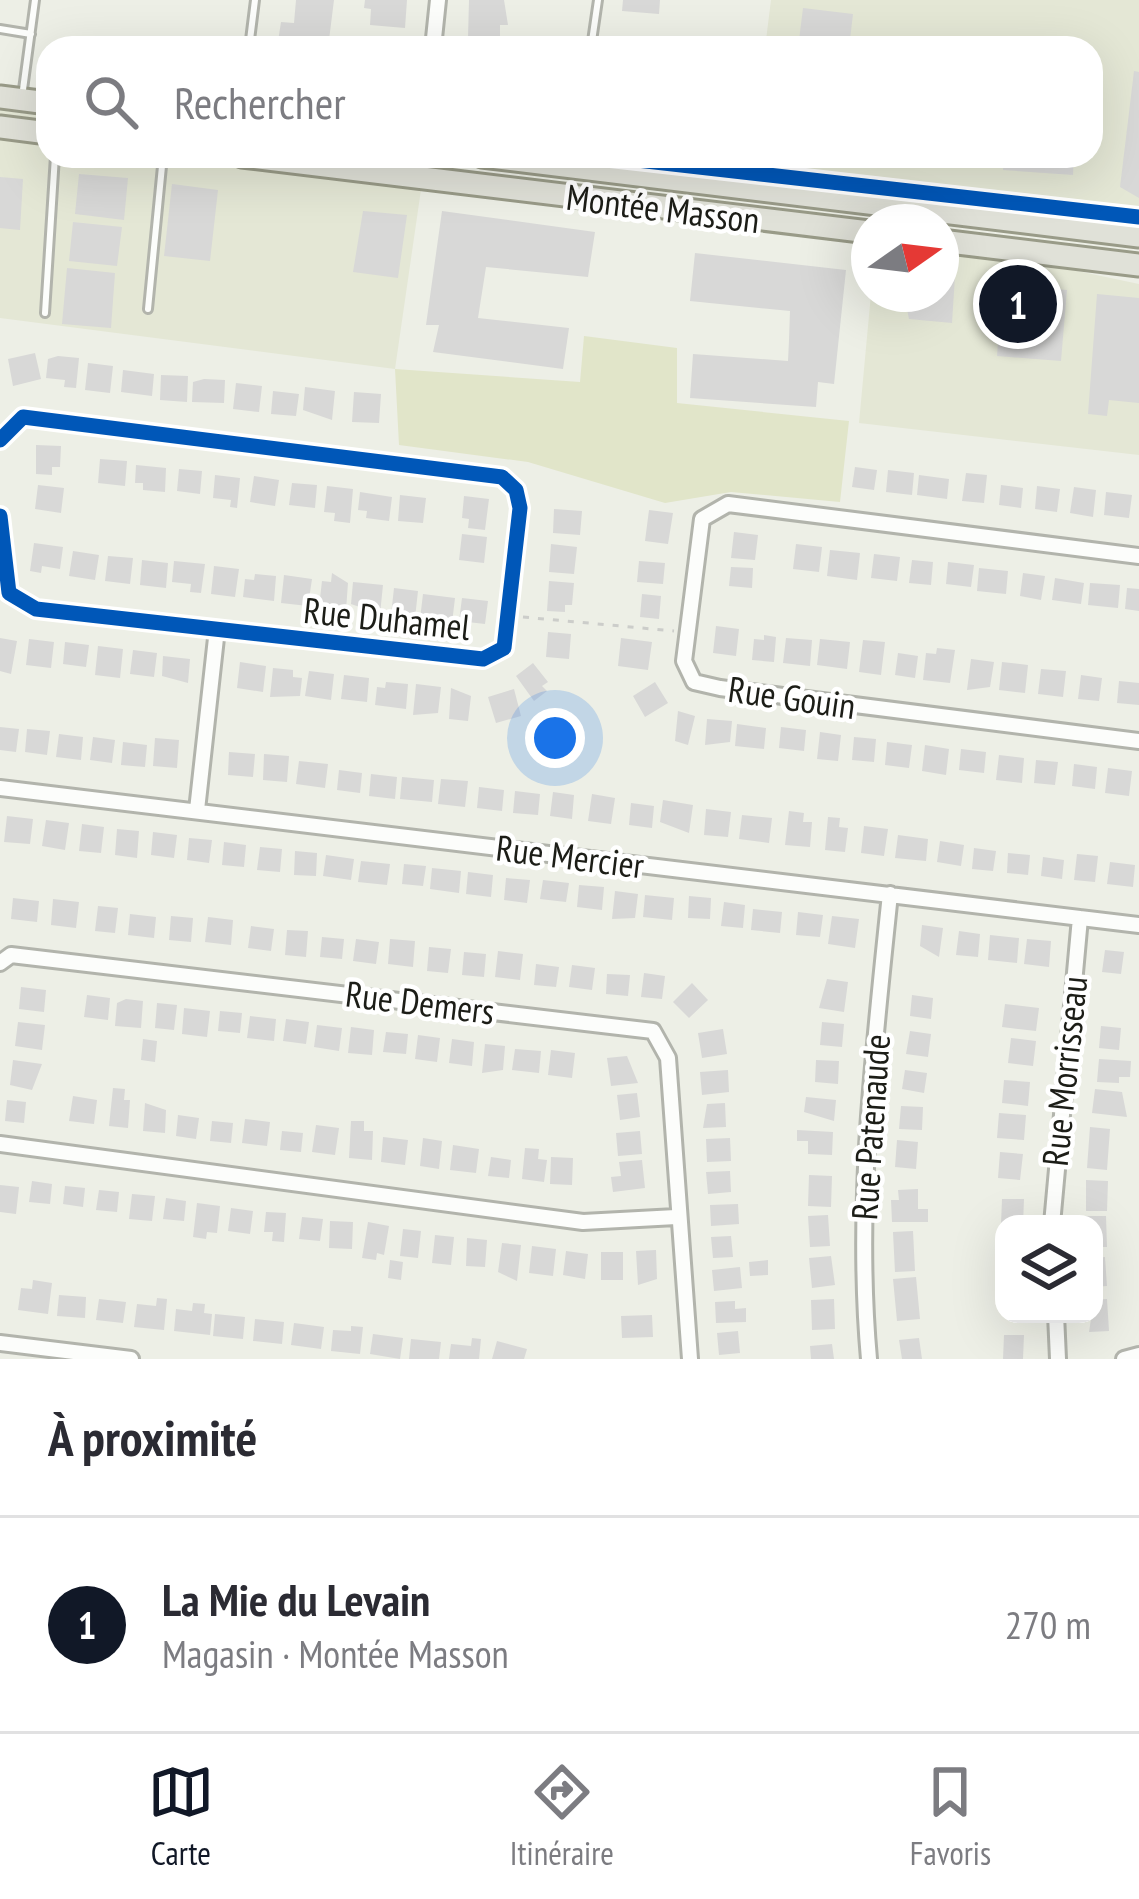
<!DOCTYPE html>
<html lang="fr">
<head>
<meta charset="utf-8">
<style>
	body { margin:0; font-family:"PT Sans Narrow",sans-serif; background:#f7f7f7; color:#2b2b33 }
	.controls { position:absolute; right:36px; bottom:36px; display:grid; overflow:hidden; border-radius:24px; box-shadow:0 12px 48px #0002 }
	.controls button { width:108px; height:108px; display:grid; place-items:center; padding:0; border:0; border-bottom:3px solid #e1e1e2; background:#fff; color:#2b2b33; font:60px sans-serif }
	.compass { position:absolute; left:851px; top:204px; width:108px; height:108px; border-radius:50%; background:#fff; box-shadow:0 12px 48px #0002; rotate:76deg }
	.you { position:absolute; left:555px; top:738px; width:42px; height:42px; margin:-30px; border:9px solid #fff; border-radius:50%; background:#1a73e8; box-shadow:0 0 0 18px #1a73e833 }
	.badge { display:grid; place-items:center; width:78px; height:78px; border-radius:50%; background:#111827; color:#fff; font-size:39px; font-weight:700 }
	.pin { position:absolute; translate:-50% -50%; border:6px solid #fff; box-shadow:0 3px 12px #0006 }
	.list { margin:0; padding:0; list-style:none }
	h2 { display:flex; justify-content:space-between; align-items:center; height:156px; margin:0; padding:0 48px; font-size:51px }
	h2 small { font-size:39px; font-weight:400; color:#7c7c81 }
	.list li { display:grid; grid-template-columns:78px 1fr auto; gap:36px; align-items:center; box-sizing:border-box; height:216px; padding:0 48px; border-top:3px solid #e1e1e2 }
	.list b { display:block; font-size:45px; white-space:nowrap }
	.list p { margin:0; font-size:39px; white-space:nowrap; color:#7c7c81 }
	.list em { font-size:39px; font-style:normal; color:#7c7c81 }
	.icon { flex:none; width:66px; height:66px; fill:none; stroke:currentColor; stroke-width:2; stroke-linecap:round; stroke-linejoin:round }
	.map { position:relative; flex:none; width:1139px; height:1359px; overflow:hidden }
	.search { position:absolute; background:#fff; box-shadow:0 12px 48px #0002; left:36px; right:36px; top:36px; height:132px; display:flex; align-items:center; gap:30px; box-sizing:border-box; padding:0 42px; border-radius:36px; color:#7c7c81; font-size:45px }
	.sheet { height:372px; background:#fff }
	nav { display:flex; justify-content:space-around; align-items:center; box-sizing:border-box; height:168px; border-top:3px solid #e1e1e2; background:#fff; font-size:33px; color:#7c7c81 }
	nav a { display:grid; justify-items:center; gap:6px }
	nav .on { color:#111827 }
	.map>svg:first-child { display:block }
	.built { fill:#e4e7d5 }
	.green { fill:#e1e5c9 }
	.building { fill:#d8d8d7 }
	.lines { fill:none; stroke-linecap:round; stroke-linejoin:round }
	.lane-casing { stroke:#b2b4ac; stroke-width:12 }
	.street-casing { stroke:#b2b4ac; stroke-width:20 }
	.primary-casing { stroke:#999b88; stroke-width:27 }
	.path { stroke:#cccdca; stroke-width:3; stroke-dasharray:6 9; stroke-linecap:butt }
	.lane { stroke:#fcfdfb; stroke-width:6 }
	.street { stroke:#fcfdfb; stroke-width:14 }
	.primary { stroke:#e0e1d8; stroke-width:21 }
	.cycleway-casing { stroke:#fff; stroke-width:22 }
	.cycleway { stroke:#0057b8; stroke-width:15 }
	.labels { text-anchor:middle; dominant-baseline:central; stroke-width:9; stroke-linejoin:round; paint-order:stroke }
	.street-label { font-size:36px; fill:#1c1d17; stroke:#fff }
</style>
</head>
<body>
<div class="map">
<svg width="1139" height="1359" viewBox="0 0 1139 1359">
	<rect width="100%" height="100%" fill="#edefe6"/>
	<path class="built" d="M771 0H1139V209L1100 204 1083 229 746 188 750 156H1091V48H765Z
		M0 110 48 117V156H332L424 169 395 369 0 318Z
		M941 242 1139 284V455L859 423 871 294H941Z"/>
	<path class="green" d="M584 336 677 348V403L849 421 840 502 731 492 665 503 528 462 399 445 395 369 580 382Z"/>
	<path class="building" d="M296 0H334L328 48H277L281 22 294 23Z
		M365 0H407L405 28 370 25 371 9 364 8Z
		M469 0H504L508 25H500V39L468 38Z
		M623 0H660L659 14 622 11Z
		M803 8 853 14 849 48H798Z
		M1134 71 1139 72V198L1120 187Z
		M1004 156H1074L1073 175 1003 170Z
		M79 174 128 178 124 220 75 214Z
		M0 177 23 179 20 230 0 228Z
		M172 184 218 190 210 261 164 256Z
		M363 211 407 215 398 278 353 272Z
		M442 211 595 232 588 277 486 267 478 318 569 328 563 369 433 352 439 325H426Z
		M73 222 122 227 117 266 69 261Z
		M695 253 846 270 834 384 818 382 816 407 690 398 693 354 788 361 789 340 790 311 690 301Z
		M67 268 115 273 111 328 62 324Z
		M941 275 955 276 952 323 909 319 904 294H941Z
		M1002 285 1067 290 1061 361 997 356Z
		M1097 294 1139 298V403L1109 400 1107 416 1088 414Z
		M35 353 41 379 13 386 8 359Z
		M58 356 79 358 76 388 64 387 65 380 46 378 48 359Z
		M88 363 113 366 110 393 85 390Z
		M123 370 154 374 152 396 121 392Z
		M161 375 188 376 187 402 160 400Z
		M204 379 225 380 224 403 192 402 193 382Z
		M236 383 262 386 259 412 233 409Z
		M305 387 335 391 332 420 303 410Z
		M273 391 299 394 296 416 271 414Z
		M354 392 381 394 379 423 352 422Z
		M36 445 61 446 60 467H52V475L36 474Z
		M100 459 127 461 125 486 98 483Z
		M136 465 166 468 165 492 143 490V483H135Z
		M855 467 877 470 874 490 852 487Z
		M179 469 202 471 200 494 177 491Z
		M888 470 914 473 912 495 886 492Z
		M966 473 987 475 984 503 962 501Z
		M215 475 240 478 237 508 230 507 231 500 213 498Z
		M919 475 949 479 947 499 917 495Z
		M254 476 279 480 275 506 250 502Z
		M292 483 317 485 315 508 289 505Z
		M38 485 64 488 61 513 35 509Z
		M1001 485 1023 488 1021 508 999 505Z
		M327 486 353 489 350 523 334 521 335 513 324 512Z
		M1037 486 1060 489 1057 512 1035 509Z
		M1074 487 1096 490 1093 517 1070 513Z
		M360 492 392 497 389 521 366 518 367 511 358 510Z
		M1106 492 1132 495 1129 518 1104 515Z
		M400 495 426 498 423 523 398 521Z
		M464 496 489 499 485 530 468 528 469 519 462 518Z
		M554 509 582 511 580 535 553 533Z
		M649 510 673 513 668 544 645 541Z
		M734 532 758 535 755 560 731 558Z
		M462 534 487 537 484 563 459 560Z
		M34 543 63 547 60 569 42 566 41 573 30 571Z
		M551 544 577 547 574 574 549 572Z
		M796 544 822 547 819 572 793 569Z
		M830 550 860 553 857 580 827 576Z
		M73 551 99 555 95 580 69 576Z
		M874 554 900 557 897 581 871 578Z
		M108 556 133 558 130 584 105 581Z
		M142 560 168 563 166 588 140 585Z
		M912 560 933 562 931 585 909 583Z
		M174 561 205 564 201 593 190 592 191 584 172 582Z
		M639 561 665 563 663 584 637 582Z
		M948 562 974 565 971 587 946 584Z
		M214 566 239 569 235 597 211 594Z
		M731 567 753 568 752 588 729 586Z
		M979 568 1008 571 1006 594 977 591Z
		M332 573 348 583 346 610 319 607 322 581 331 582Z
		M1023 573 1045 576 1041 600 1020 596Z
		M255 574 276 576 274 601 243 597 245 579 254 580Z
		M284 575 312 579 308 606 281 603Z
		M1055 578 1084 583 1081 604 1052 600Z
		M549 581 574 583 572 605H565V612L547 611Z
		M353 582 383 585 380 614 351 604Z
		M1090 583 1120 585 1118 608 1088 605Z
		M394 588 418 591 415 618 391 615Z
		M1127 588 1139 589V611L1125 609Z
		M423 594 455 598 452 623 420 619Z
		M642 594 661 596 659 619 640 617Z
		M462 598 488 601 485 624 459 621Z
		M716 626 739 629 736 656 713 653Z
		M548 632 571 634 569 659 546 657Z
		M764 635 776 637 774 662 752 660 754 639 764 640Z
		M0 638 17 641 11 674 0 671Z
		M621 638 652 642 648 670 618 666Z
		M786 638 812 640 810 666 783 663Z
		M29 639 54 642 51 668 26 665Z
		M820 639 850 642 847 669 817 665Z
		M863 640 885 642 881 675 859 672Z
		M65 642 89 645 86 667 63 664Z
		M98 646 123 649 120 678 95 675Z
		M937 648 955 650 950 683 923 680 926 653 936 654Z
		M133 650 157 653 154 677 130 674Z
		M898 653 918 656 915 678 895 675Z
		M163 656 190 659 188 683 162 676Z
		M971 659 994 662 990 687 967 690Z
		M240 662 266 666 263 692 237 688Z
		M1002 662 1028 665 1025 693 999 690Z
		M533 663 548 682 542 686 547 691 534 701 516 676Z
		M273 668 293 670V677L302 678 300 696 270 697Z
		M1041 669 1066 671 1063 697 1038 694Z
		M309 671 334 674 331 700 305 696Z
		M344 675 369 678 367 702 341 699Z
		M1081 675 1102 678 1099 701 1078 699Z
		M1119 681 1139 683V705L1117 703Z
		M386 682 408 684 406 709 375 705 377 687 385 688Z
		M655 682 668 703 645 717 633 696Z
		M416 684 441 687 438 713 413 715Z
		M451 688 471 696 468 721 449 719Z
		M514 689 521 716 496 723 488 697Z
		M678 711 695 716 688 745 675 741Z
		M707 719 732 721 730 742 705 745Z
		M737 724 766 728 764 749 735 746Z
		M0 727 19 729 16 752 0 750Z
		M781 727 806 730 804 751 779 748Z
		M27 729 50 731 47 755 25 752Z
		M820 732 841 735 838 761 817 759Z
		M59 734 83 737 81 760 56 757Z
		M93 737 115 740 112 763 90 760Z
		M854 737 876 739 874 762 852 760Z
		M155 738 179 740 177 768 153 766Z
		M123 742 147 745 145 767 121 765Z
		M887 742 912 745 909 768 885 765Z
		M925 745 949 749 946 775 922 771Z
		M961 749 986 752 984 773 959 770Z
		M229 752 255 754 253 777 228 775Z
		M264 754 289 756 287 782 263 780Z
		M999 755 1024 758 1022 783 996 780Z
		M1036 760 1058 762 1055 785 1034 783Z
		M299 761 328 764 325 788 296 784Z
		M1074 764 1097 767 1095 789 1072 786Z
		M1108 768 1132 771 1129 796 1105 793Z
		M339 770 362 773 360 793 337 790Z
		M371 774 397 777 395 799 369 796Z
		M402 777 434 780 432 802 400 799Z
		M441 779 468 781 465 807 438 804Z
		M479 787 504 790 502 811 477 808Z
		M515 791 540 794 538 815 513 813Z
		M553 792 574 795 572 819 550 816Z
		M592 794 615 798 611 824 588 821Z
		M663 800 693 805 689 833 660 822Z
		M631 803 654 806 652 828 629 825Z
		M706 809 731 812 728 837 704 835Z
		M789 811 804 813 803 822H812L810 847 785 845Z
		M742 815 772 818 769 843 739 839Z
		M7 816 33 819 30 844 4 842Z
		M828 817 840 818 839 827 848 828 845 852 825 850Z
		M46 820 69 823 65 850 42 846Z
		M82 824 104 827 101 853 79 851Z
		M864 826 888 829 884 856 861 853Z
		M117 829 139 831 137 858 115 855Z
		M153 832 177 835 174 858 151 855Z
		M898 835 928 839 926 861 895 858Z
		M189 838 212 840 209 863 187 860Z
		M940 841 964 845 961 866 937 862Z
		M224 842 246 845 244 867 222 865Z
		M260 847 282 849 280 872 257 870Z
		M974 848 996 851 993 871 972 869Z
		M295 851 317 853 316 876 294 875Z
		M1008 853 1030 855 1028 875 1007 873Z
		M1077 854 1098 856 1095 882 1074 880Z
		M326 855 354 859 351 880 323 876Z
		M1043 857 1064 860 1062 879 1041 876Z
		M361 861 390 864 387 885 358 882Z
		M1110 862 1135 865 1133 887 1107 884Z
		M404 864 426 866 423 886 402 884Z
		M432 868 461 871 459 893 430 889Z
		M468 872 493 875 491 897 466 894Z
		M506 878 530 880 527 903 504 900Z
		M543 880 569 883 566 902 540 899Z
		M579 885 604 887 602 910 577 907Z
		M615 891 638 894 635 918 612 919Z
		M645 895 674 898 672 920 643 917Z
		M689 896 711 898 710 919 688 918Z
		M13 898 39 901 37 922 11 919Z
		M53 899 79 902 76 928 51 925Z
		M724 902 745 905 743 928 721 926Z
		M98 906 118 908 115 933 95 931Z
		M753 909 782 912 780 933 751 930Z
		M798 912 823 915 820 937 796 935Z
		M130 914 156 917 154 938 128 935Z
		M171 916 193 918 191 942 169 940Z
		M832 916 859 919 855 948 828 944Z
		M208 917 233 920 231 945 205 942Z
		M922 925 943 928 939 957 920 946Z
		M251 926 274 929 271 951 248 948Z
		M287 930 308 931 306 957 285 955Z
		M959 931 980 934 978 957 956 955Z
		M990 935 1019 938 1017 963 988 960Z
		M322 937 344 939 342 959 320 957Z
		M356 939 379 942 376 964 353 961Z
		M390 939 415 941 413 967 388 964Z
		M1027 939 1051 941 1049 967 1024 964Z
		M429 947 451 949 448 973 427 971Z
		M1105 950 1124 952 1121 974 1102 972Z
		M498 951 523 954 520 980 495 977Z
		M464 952 486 954 484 977 462 975Z
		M536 964 559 967 556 987 534 985Z
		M572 965 595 968 592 990 569 987Z
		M644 973 665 976 662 999 641 997Z
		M607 974 630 975 628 996 606 994Z
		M827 979 848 982 844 1012 819 1008Z
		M692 983 708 1000 689 1018 673 1002Z
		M21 987 46 990 44 1012 19 1009Z
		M87 995 110 998 108 1020 84 1017Z
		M912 995 933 998 931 1019 910 1016Z
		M126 999 143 1001 141 1028 115 1026 117 1003Z
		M157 1003 177 1005 174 1030 155 1028Z
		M1005 1004 1039 1008 1036 1031 1002 1027Z
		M184 1008 210 1011 207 1037 182 1034Z
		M220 1011 242 1013 240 1033 218 1031Z
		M250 1016 276 1019 274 1041 247 1038Z
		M286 1019 309 1022 306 1044 283 1041Z
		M18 1022 45 1025 42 1050 15 1046Z
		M822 1022 844 1024 842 1047 820 1045Z
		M317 1025 342 1028 339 1051 314 1047Z
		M1101 1026 1121 1028 1119 1050 1099 1048Z
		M351 1027 374 1030 372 1055 348 1053Z
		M723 1029 727 1054 702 1058 698 1033Z
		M910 1031 931 1034 928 1057 906 1054Z
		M386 1032 408 1034 406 1054 383 1052Z
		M418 1035 440 1038 437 1062 415 1059Z
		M1011 1038 1036 1041 1033 1066 1008 1063Z
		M143 1039 157 1041 155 1062 141 1060Z
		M452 1039 474 1042 472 1066 449 1063Z
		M485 1044 505 1046 503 1070 482 1073Z
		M515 1049 541 1051 539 1073 512 1070Z
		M551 1050 575 1053 572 1078 548 1075Z
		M627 1056 638 1083 611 1086 607 1058Z
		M1099 1059 1131 1061 1130 1077H1119V1083L1097 1082Z
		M13 1060 42 1064 32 1090 10 1085Z
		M816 1060 839 1061 838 1084 815 1082Z
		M728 1070 729 1092 702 1095 700 1072Z
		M905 1070 927 1073 924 1093 902 1089Z
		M1004 1080 1030 1082 1028 1106 1002 1103Z
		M113 1088 125 1089 124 1100H130L128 1128 109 1126Z
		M1095 1089 1122 1092 1127 1117 1092 1113Z
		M637 1093 640 1117 620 1120 617 1095Z
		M73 1096 97 1100 94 1124 69 1121Z
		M806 1097 836 1100 834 1121 804 1112Z
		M7 1100 26 1102 24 1123 5 1121Z
		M145 1103 166 1110 165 1133 143 1131Z
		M725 1103 726 1127 703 1128 707 1104Z
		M901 1106 923 1107 922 1130 899 1129Z
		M999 1113 1026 1115 1024 1140 997 1138Z
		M178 1115 199 1118 196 1139 176 1136Z
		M245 1119 270 1122 267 1146 242 1143Z
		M212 1121 233 1123 231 1143 210 1141Z
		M351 1121H364V1131H373L372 1160 349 1158Z
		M316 1125 339 1128 335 1155 312 1152Z
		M1090 1127 1110 1129 1107 1170 1087 1168Z
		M797 1130 833 1132 832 1155 808 1154V1141H797Z
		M282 1131 303 1133 301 1152 280 1150Z
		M640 1131 642 1154 618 1156 616 1133Z
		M383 1137 408 1140 405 1165 381 1162Z
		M423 1138 442 1141 439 1169 420 1166Z
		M730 1138 731 1161 707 1162 706 1139Z
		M897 1140 918 1142 916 1169 895 1167Z
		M453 1145 479 1149 476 1173 450 1170Z
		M525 1148 539 1149 538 1159 547 1160 544 1182 522 1179Z
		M1000 1152 1023 1154 1020 1180 998 1178Z
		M491 1157 511 1160 509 1178 488 1176Z
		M551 1157 573 1158 572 1185 550 1184Z
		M642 1160 645 1188 613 1192 611 1177 621 1176 619 1162Z
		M730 1171 731 1192 708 1194 706 1172Z
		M809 1175 832 1176 831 1207 808 1206Z
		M1086 1180 1108 1181 1107 1211H1086Z
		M32 1181 52 1184 50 1204 29 1202Z
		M0 1185 19 1187 16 1214 0 1212Z
		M65 1186 85 1188 83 1207 63 1204Z
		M918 1189V1209H928V1222H892L891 1200H899L898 1190Z
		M99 1190 119 1192 117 1212 96 1210Z
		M132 1194 155 1196 152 1221 129 1219Z
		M166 1198 186 1201 184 1221 163 1219Z
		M1002 1199H1024L1023 1224H1001Z
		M197 1203 220 1206 217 1233 207 1232 206 1239 193 1237Z
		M738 1204 739 1224 711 1226 710 1205Z
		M231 1208 253 1211 250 1234 228 1231Z
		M266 1212 286 1213 284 1242 272 1241 273 1232H264Z
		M828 1215 830 1246 810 1247 808 1216Z
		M1085 1216H1106L1107 1247H1094V1224H1086Z
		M302 1217 323 1219 320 1241 299 1239Z
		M330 1221 353 1222 352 1249 329 1248Z
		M368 1222 389 1226 384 1255 377 1253 376 1260 362 1258Z
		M403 1229 421 1231 418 1258 400 1256Z
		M913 1231 915 1271 895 1272 893 1232Z
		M435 1235 454 1237 451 1265 432 1263Z
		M999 1235H1004V1276H995Z
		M731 1236 733 1257 713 1258 711 1237Z
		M467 1238 487 1240 485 1267 466 1266Z
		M502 1243 521 1245 517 1281 498 1272Z
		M532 1246 556 1249 553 1276 529 1273Z
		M656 1250 657 1279 638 1285 636 1251Z
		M566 1251 588 1254 585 1279 563 1275Z
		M601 1252H623V1280H601Z
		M831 1256 835 1285 812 1288 809 1258Z
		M1105 1257 1107 1286 1094 1287V1258Z
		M390 1260 403 1262 401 1280 388 1278Z
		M768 1260V1275L750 1276 749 1262Z
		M740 1267 742 1288 714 1291 712 1270Z
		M916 1277 920 1319 897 1321 893 1279Z
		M33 1280 52 1283 48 1314 18 1310 21 1288 32 1289Z
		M59 1295 86 1297 85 1318 57 1316Z
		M157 1298 167 1299 164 1330 134 1327 137 1304 156 1306Z
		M99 1299 126 1302 123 1323 96 1320Z
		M834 1299 835 1329 812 1330 811 1300Z
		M1107 1299 1109 1331 1089 1332 1094 1300Z
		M735 1301V1309L746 1308V1322L716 1323 715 1302Z
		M193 1303 205 1304 204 1313 212 1314 210 1335 174 1331 176 1309 192 1311Z
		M215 1314 245 1317 243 1339 213 1336Z
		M652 1315 653 1337 622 1338 621 1316Z
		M255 1319 284 1322 282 1344 253 1341Z
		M294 1323 324 1327 321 1349 291 1345Z
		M351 1326 363 1327 360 1354 331 1351 333 1330 351 1331Z
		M738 1331 740 1353 719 1355 717 1333Z
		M373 1334 403 1338 400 1359 370 1354Z
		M1004 1335H1024L1023 1359H1003Z
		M472 1338 481 1339 479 1359H449L451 1344 471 1346Z
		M919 1338 922 1359H902L899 1340Z
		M411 1339 441 1342 439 1359H409Z
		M497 1341 527 1349 524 1359H492Z
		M832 1344 834 1359H811L810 1346Z"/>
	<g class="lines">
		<g class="lane-casing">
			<path id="lane" d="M0 29 31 34
				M249 48 255 0
				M591 48 598 0
				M22 97 35 0
				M148 309 163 156
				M45 313 55 156"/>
		</g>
		<g class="street-casing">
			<path id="street" d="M433 48 438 0
				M0 440 23 417 502 477 516 490 520 508 504 648 483 659 36 609 9 593 0 516
				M1139 556 728 504 702 519 684 661 694 682 720 688 1139 741
				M0 788 1139 925
				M197 810 217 629
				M0 963 11 955 653 1031 668 1058 690 1359
				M0 1144 583 1222 676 1217
				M1052 1224 1080 918
				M1056 1314 1058 1359
				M0 1343 131 1359
				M869 1359C855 1204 874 1049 890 894
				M1124 1359 1139 1355"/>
		</g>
		<g class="primary-casing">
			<path id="primary" d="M0 97 48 103
				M0 127 48 133
				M242 156 869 232
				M482 156 1139 236
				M941 241 1139 265"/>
		</g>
		<path class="path" d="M523 617 674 631"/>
		<use href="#lane" class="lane"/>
		<use href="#street" class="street"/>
		<use href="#primary" class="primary"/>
		<g class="cycleway-casing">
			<path id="cycleway" d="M602 156 1139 217
				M0 440 23 417 502 477 516 490 520 508 504 648 483 659 36 609 9 593 0 516"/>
		</g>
		<use href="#cycleway" class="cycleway"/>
	</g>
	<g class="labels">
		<g class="street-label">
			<text transform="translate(663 208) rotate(7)">Montée Masson</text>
			<text transform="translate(387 618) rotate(6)">Rue Duhamel</text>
			<text transform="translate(792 697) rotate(8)">Rue Gouin</text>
			<text transform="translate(570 856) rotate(7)">Rue Mercier</text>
			<text transform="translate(420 1002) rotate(7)">Rue Demers</text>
			<text transform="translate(1064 1071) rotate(-84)">Rue Morrisseau</text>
			<text transform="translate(870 1127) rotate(-86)">Rue Patenaude</text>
		</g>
	</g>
</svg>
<div class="controls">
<button><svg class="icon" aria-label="layers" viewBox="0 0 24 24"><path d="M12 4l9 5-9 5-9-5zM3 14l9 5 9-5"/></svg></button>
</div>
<svg class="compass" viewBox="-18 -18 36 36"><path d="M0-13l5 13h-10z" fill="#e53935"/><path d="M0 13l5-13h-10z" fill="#7c7c81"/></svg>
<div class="you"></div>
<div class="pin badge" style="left:1018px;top:304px">1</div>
<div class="search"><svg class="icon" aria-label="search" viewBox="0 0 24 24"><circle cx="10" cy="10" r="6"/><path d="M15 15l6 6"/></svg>Rechercher</div>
</div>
<section class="sheet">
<h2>À proximité<small></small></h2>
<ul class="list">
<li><span class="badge">1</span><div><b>La Mie du Levain</b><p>Magasin · Montée Masson</p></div><em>270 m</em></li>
</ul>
</section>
<nav>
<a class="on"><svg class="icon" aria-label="map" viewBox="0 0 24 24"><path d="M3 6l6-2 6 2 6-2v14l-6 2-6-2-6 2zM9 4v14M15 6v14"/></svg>Carte</a>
<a><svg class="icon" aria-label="directions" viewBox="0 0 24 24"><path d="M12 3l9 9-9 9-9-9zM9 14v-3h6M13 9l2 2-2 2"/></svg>Itinéraire</a>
<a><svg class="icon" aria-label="saved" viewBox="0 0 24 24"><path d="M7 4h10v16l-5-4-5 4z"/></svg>Favoris</a>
</nav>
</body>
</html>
